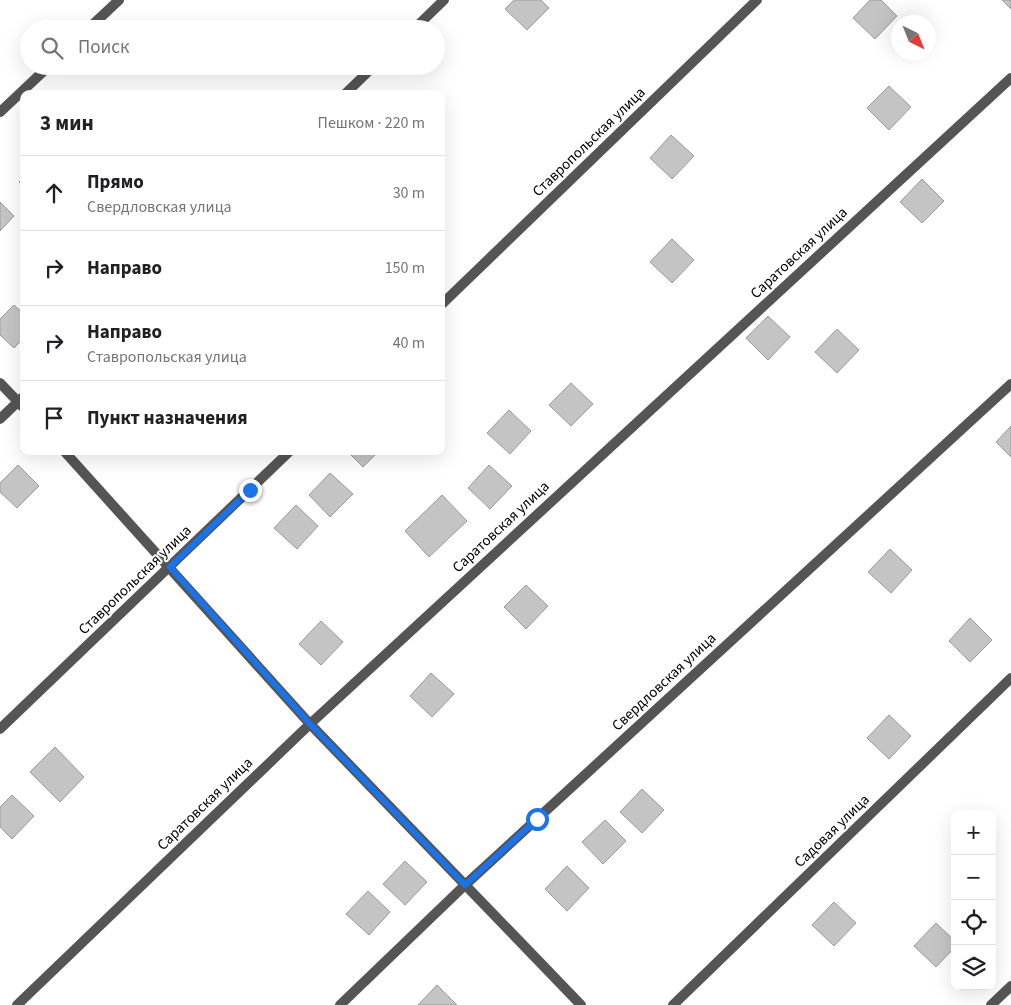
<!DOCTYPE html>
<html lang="ru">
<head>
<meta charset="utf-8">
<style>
	body { margin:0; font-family:"Source Sans 3",sans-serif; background:#f2f2f2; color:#202124 }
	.controls { position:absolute; right:15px; bottom:15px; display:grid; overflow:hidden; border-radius:10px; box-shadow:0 5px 20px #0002 }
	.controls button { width:45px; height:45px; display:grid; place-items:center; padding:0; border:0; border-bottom:1px solid #e0e0e0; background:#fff; color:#202124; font:25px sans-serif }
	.compass { position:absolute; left:891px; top:15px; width:45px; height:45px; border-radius:50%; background:#fff; box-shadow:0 5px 20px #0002; rotate:137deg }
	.stop { position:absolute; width:15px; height:15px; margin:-11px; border:4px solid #1a73e8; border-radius:50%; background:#fff }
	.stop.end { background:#1a73e8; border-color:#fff; box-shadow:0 1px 5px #0008 }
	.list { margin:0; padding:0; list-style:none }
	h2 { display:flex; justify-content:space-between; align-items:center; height:65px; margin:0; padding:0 20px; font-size:21px }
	h2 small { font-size:16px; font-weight:400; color:#757577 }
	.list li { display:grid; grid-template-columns:32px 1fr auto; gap:15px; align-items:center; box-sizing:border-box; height:75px; padding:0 20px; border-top:1px solid #e0e0e0 }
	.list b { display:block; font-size:19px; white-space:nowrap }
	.list p { margin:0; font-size:16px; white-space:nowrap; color:#757577 }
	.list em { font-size:16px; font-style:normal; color:#757577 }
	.icon { flex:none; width:28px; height:28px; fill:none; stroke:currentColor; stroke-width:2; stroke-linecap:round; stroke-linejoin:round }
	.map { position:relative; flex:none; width:1011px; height:1005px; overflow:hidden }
	.search { position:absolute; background:#fff; box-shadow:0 5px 20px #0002; left:20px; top:20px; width:425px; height:55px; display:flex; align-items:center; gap:12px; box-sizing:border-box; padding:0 18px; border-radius:28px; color:#757577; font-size:19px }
	.panel { position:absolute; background:#fff; box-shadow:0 5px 20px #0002; left:20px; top:90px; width:425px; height:365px; border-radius:10px }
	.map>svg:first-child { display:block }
	.building { fill:#c4c4c4; stroke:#999 }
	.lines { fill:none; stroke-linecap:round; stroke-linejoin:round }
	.street { stroke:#555; stroke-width:10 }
	.route { stroke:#1a73e8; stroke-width:6 }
	.labels { text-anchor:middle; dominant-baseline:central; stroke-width:4; stroke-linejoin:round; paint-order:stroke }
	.street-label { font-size:15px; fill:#000; stroke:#fff }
</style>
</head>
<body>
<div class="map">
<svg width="1011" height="1005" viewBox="0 0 1011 1005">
	<rect width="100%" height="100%" fill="#fff"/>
	<path class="building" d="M514 0H541L549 8 527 30 505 9Z
		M870 0H881L897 16 875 39 853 18Z
		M1002 0H1011V9Z
		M889 86 911 107 889 130 867 108Z
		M671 135 694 156 672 179 650 158Z
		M24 177V187L19 182Z
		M922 179 944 201 922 223 900 202Z
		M0 202 14 216 0 231Z
		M672 239 694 260 672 283 650 262Z
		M14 305 24 314V338L14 348 0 335V319Z
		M768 316 790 337 768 360 746 338Z
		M837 329 859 350 837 373 815 352Z
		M571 383 593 404 571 426 549 405Z
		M509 410 531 431 510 454 487 433Z
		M1011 426V457L996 442Z
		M347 451H379L363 467Z
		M18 465 39 486 17 508 0 492V483Z
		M489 465 512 486 490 509 468 488Z
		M330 473 353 494 330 517 309 495Z
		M442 495 467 521 429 557 405 531Z
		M296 505 318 526 297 549 274 528Z
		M890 549 912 570 891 593 868 572Z
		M526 585 548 606 526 629 504 607Z
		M970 618 992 640 970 662 949 641Z
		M321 621 343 642 321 665 299 644Z
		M431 673 454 694 432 717 410 696Z
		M889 715 911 736 889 759 867 738Z
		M55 747 84 777 60 802 30 772Z
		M642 789 664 810 642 833 620 812Z
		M12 795 34 816 12 839 0 827V807Z
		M605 820 626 841 603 864 582 842Z
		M405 861 427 882 405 905 383 884Z
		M567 866 589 888 567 911 545 889Z
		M368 891 390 912 369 935 346 914Z
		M834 902 856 923 834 946 812 925Z
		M936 923 955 941V947L936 967 914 946Z
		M437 985 457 1005H418Z"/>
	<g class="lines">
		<path class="street" d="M88 29 119 0
			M414 29 444 0
			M345 94 374 66
			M0 112 49 66
			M441 305 757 0
			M0 383 24 408
			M0 419 24 396
			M64 451 310 724 581 1005
			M0 729 290 451
			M17 1005 310 724 1011 78
			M340 1005 465 885 1011 384
			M673 1005 1011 678
			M991 1005 1011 986"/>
	</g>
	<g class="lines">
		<path class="route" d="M250 490 170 567 310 724 465 885 537 819"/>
	</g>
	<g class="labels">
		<g class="street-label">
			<text transform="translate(589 142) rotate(-44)">Ставропольская улица</text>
			<text transform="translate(799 253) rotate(-43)">Саратовская улица</text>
			<text transform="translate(501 527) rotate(-43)">Саратовская улица</text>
			<text transform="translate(135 580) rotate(-44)">Ставропольская улица</text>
			<text transform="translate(664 682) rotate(-43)">Свердловская улица</text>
			<text transform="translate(205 804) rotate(-44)">Саратовская улица</text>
			<text transform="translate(832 831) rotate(-44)">Садовая улица</text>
		</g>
	</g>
</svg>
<div class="controls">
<button>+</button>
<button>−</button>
<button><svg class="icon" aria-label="locate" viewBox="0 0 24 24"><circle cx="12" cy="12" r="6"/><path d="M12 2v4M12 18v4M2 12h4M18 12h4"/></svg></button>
<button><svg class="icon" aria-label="layers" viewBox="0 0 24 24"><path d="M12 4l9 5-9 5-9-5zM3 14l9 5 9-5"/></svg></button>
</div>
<svg class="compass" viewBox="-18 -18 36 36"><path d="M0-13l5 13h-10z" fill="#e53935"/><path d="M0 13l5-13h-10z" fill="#757577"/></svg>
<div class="stop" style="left:537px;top:819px"></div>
<div class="stop end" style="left:250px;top:490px"></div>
<div class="search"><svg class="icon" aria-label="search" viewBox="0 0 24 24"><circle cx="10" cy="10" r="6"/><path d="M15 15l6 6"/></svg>Поиск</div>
<section class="panel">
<h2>3 мин<small>Пешком · 220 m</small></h2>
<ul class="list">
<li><svg class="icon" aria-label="ahead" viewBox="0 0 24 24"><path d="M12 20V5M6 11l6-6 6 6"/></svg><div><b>Прямо</b><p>Свердловская улица</p></div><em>30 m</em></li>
<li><svg class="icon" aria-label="right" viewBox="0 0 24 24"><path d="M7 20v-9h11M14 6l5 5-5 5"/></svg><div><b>Направо</b></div><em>150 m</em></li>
<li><svg class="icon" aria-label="right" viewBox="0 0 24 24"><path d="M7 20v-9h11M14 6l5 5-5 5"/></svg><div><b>Направо</b><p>Ставропольская улица</p></div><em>40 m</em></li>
<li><svg class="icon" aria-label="arrive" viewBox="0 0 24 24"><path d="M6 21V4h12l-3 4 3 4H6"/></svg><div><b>Пункт назначения</b></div></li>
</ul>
</section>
</div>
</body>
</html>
